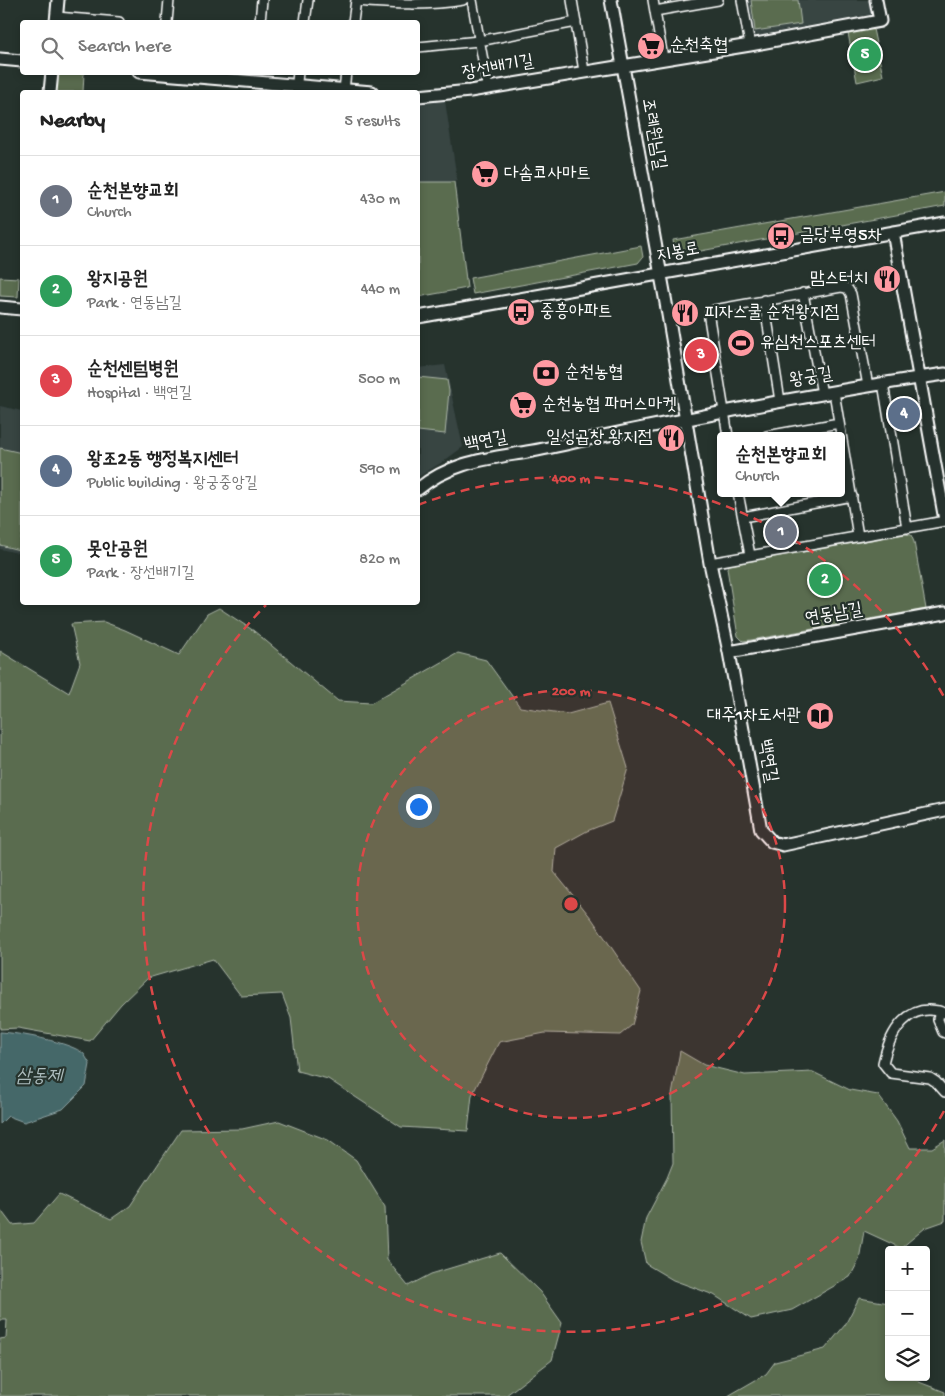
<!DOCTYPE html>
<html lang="en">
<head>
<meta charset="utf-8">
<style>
	body { margin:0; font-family:"Gochi Hand","Poor Story",sans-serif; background:#f2f2f2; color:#222 }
	.controls { position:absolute; right:15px; bottom:15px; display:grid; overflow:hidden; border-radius:5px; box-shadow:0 2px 8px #0003 }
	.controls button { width:45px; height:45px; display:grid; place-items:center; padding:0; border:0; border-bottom:1px solid #e0e0e0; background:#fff; color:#222; font:25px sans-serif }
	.you { position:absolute; left:418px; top:806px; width:18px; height:18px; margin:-12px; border:4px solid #fff; border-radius:50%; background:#1a73e8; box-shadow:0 0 0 8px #1a73e833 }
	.badge { display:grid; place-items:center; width:32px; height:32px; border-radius:50%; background:#0f766e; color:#fff; font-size:16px; font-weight:700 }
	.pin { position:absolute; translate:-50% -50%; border:2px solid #fff; box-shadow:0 1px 5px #0006 }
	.popup { position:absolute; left:717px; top:432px; width:128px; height:65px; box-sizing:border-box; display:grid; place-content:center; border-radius:5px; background:#fff; filter:drop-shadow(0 1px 4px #0005); font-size:16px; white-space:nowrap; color:#767676 }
	.popup b { font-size:19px; color:#222 }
	.popup::after { content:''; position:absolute; left:50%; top:100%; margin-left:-10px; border:10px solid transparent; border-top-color:#fff }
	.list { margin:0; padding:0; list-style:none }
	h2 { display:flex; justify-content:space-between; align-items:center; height:65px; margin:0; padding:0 20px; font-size:21px }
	h2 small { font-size:16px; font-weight:400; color:#767676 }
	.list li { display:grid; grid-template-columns:32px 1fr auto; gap:15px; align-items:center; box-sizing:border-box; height:90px; padding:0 20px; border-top:1px solid #e0e0e0 }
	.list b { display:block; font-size:19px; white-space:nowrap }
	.list p { margin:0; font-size:16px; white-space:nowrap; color:#767676 }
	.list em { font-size:16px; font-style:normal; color:#767676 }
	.icon { flex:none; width:28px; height:28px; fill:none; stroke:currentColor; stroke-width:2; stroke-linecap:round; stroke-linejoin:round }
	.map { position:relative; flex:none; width:945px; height:1396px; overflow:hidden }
	.search { position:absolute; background:#fff; box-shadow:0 2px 8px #0003; left:20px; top:20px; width:400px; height:55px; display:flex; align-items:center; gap:12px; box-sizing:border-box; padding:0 18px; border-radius:5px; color:#767676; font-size:19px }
	.panel { position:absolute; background:#fff; box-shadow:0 2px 8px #0003; left:20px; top:90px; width:400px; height:515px; border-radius:5px }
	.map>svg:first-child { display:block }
	.built { fill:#374443 }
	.green { fill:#5a6c50; stroke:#acb6a8 }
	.water { fill:#446769; stroke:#8fa4a5 }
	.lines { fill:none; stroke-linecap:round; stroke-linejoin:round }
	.street-casing { stroke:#fff; stroke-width:12 }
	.secondary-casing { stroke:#fff; stroke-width:15 }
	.street { stroke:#26332d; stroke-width:9 }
	.secondary { stroke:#26332d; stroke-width:11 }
	.ring { fill:none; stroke:#dc4848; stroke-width:2.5; stroke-dasharray:9 6 }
	.labels { text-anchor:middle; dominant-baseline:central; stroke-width:4.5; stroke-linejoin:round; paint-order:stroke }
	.poi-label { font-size:18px; fill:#fff; stroke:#26332d; text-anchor:start }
	.street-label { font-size:18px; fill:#fff; stroke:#26332d }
	.water-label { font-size:19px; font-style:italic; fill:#abbbbc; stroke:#26332d }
	.centre { fill:#dc4848; stroke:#26332d; stroke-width:2.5 }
	.ring-label { font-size:15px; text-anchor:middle; font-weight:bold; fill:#dc4848; stroke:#26332d; stroke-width:4.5; stroke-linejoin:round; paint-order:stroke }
</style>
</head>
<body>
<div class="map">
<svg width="945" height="1396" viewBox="0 0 945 1396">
	<rect width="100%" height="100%" fill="#26332d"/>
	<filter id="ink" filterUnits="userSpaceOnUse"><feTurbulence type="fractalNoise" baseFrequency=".02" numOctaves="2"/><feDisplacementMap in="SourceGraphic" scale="10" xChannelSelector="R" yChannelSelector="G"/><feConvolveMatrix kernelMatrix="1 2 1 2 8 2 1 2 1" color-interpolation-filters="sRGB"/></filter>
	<g filter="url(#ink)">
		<path class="built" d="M747 0H870L873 14 754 36Z
			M445 101 457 179 454 182H418V104Z
			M445 365 463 447 444 461 418 477V368Z
			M0 406 22 411V554L0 549Z"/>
		<path class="green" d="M751 0H798L801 24 755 31Z
			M873 29 883 76 857 82 848 33Z
			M56 73H84L83 92H53Z
			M418 182H454L467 288 418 297Z
			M945 192V206L679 255 675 254 673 240Z
			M641 246 643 257 638 263 473 294 470 278Z
			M0 277 19 278 18 297 0 296Z
			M418 377 447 380 449 391 445 434 418 431Z
			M0 448 22 453V534L19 550 0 545Z
			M905 534 911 535 914 542 926 609 751 640 743 641 738 636 727 568 729 565Z
			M219 608 254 631 338 701 371 703 458 653 486 660 520 707 568 714 608 703 628 768 612 821 587 831 556 848 554 872 592 919 641 991 632 1025 620 1035 545 1033 499 1042 472 1095 468 1131 401 1127 328 1079 297 1071 291 1018 282 994 241 996 213 959 148 978 121 1004 90 1041 18 1028 0 1029V651L69 693 80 663 71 624 104 622 125 630 179 655 207 614Z
			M680 1051 704 1065 745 1075 813 1072 850 1090 878 1095 897 1121 910 1148H932L945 1140V1221L925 1228 901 1248 864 1231 859 1260 850 1277 792 1310 751 1319 714 1295 673 1280 646 1264 641 1242 646 1218 667 1178 673 1163 672 1095Z
			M279 1121 328 1140 356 1160 385 1207 387 1260 408 1286 431 1274 500 1253 540 1292 562 1323 552 1360 505 1396H0V1339L6 1338 7 1320H0V1209L12 1225 34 1223 59 1194 111 1219 130 1206 181 1130 242 1129Z
			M859 1298 889 1303V1377H915L919 1382 945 1392V1396H728L766 1374 775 1362 825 1349 845 1325Z"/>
		<path class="water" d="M0 1032C18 1033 71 1042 84 1054 86 1057 88 1061 90 1064L86 1086 63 1109 24 1122 8 1116 0 1124Z"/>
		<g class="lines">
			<g class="street-casing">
				<path id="street" d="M472 0 488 88
					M572 0 584 71
					M653 0 663 58
					M742 0 750 45
					M356 1C392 4 427 6 463 0
					M655 11 718 0
					M56 17 119 22
					M167 22 169 0
					M260 22 262 0
					M305 22 308 0
					M353 22 356 0
					M418 47 479 41 576 22
					M344 90 346 72
					M296 92 298 72
					M803 293 822 394
					M764 300 780 401
					M883 383 907 528
					M834 392 858 536
					M728 436 709 318 710 313 714 310 841 287 847 288 851 294 868 386
					M767 436 839 423
					M738 493 750 555
					M743 517 852 496
					M710 563 945 521
					M939 1011 938 1020 943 1032 945 1033
					M945 1013C908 1000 890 1032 883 1063L891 1073 930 1078 936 1082 945 1092"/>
			</g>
			<g class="secondary-casing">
				<path id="secondary" d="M611 0 666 303 710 563 729 652 761 830 772 842 783 845 945 810
					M56 22 58 0
					M0 59 22 61
					M139 72 372 92
					M50 92 52 72
					M418 96 470 91 750 45 880 21 876 0
					M893 232 945 520
					M0 307 22 309
					M418 317 945 223
					M418 489C451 462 486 459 527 452 545 449 562 445 579 441 701 416 822 392 945 374
					M729 652 945 613"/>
			</g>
			<use href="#street" class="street"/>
			<use href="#secondary" class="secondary"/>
		</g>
	</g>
	<circle cx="571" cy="904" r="214" fill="#dc4848" fill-opacity=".12"/>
	<g class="ring">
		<circle cx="571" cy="904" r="214"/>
		<path d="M944 1111A427 427 0 1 1 266 605M418 505A427 427 0 0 1 944 697"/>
	</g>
	<defs>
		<g id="supermarket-disc" transform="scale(1.4375)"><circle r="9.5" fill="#ff9aa2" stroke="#26332d"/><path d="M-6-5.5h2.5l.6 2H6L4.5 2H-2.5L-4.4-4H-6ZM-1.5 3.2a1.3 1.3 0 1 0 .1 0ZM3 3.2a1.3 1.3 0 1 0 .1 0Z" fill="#111"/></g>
		<g id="bus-disc" transform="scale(1.4375)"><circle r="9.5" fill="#ff9aa2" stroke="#26332d"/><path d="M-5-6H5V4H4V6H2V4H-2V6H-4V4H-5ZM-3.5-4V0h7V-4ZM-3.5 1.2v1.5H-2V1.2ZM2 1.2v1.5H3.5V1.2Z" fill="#111"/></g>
		<g id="restaurant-disc" transform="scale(1.4375)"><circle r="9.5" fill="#ff9aa2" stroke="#26332d"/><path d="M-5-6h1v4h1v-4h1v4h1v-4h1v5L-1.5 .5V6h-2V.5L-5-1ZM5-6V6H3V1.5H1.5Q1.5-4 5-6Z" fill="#111"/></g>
		<g id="stadium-disc" transform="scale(1.4375)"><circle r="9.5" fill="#ff9aa2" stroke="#26332d"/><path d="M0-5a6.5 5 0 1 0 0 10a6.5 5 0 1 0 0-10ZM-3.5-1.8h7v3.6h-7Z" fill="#111"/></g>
		<g id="bank-disc" transform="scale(1.4375)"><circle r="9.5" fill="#ff9aa2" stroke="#26332d"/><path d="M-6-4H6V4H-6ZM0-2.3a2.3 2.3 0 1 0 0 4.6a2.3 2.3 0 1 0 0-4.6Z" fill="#111"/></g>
		<g id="library-disc" transform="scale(1.4375)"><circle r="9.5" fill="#ff9aa2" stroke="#26332d"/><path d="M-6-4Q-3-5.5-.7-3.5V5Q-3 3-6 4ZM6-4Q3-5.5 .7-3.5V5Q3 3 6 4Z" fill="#111"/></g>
	</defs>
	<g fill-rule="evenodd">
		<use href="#supermarket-disc" x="651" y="46"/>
		<use href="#supermarket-disc" x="485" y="174"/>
		<use href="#bus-disc" x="781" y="236"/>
		<use href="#restaurant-disc" x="887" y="279"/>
		<use href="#bus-disc" x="521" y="312"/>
		<use href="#restaurant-disc" x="685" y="313"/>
		<use href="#stadium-disc" x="741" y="343"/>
		<use href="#bank-disc" x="546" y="373"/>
		<use href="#supermarket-disc" x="523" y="405"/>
		<use href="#restaurant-disc" x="671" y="438"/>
		<use href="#library-disc" x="820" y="716"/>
	</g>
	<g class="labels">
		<g class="poi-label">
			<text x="670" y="46">순천축협</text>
			<text x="504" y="174">다솜코사마트</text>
			<text x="800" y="236">금당부영5차</text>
			<text x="868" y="279" text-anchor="end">맘스터치</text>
			<text x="540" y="312">중흥아파트</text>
			<text x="704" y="313">피자스쿨 순천왕지점</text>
			<text x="760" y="343">유심천스포츠센터</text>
			<text x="565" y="373">순천농협</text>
			<text x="542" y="405">순천농협 파머스마켓</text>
			<text x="652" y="438" text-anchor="end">일성곱창 왕지점</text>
			<text x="801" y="716" text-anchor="end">대주1차도서관</text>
		</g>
		<g class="street-label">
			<text transform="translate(498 68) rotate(-10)">장선배기길</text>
			<text transform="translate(653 134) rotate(80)">조례원님길</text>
			<text transform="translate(678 253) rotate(-10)">지봉로</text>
			<text transform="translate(811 378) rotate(-10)">왕궁길</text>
			<text transform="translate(486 442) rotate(-11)">백연길</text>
			<text transform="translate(834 615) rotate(-10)">연동남길</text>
			<text transform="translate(767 761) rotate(80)">백연길</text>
		</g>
		<g class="water-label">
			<text x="39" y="1077">삼동제</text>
		</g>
	</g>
	<circle cx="571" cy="904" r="8" class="centre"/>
	<g class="ring-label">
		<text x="571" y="482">400 m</text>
		<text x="571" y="695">200 m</text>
	</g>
</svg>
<div class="controls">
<button>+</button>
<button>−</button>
<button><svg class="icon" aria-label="layers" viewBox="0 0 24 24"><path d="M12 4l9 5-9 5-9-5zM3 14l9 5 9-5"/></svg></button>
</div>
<div class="you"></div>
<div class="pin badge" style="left:781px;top:532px;background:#6b7280">1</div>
<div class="popup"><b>순천본향교회</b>Church</div>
<div class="pin badge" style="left:825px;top:580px;background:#2e9e5b">2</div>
<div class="pin badge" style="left:701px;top:355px;background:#e0444e">3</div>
<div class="pin badge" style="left:904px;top:414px;background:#5c6f8a">4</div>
<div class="pin badge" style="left:865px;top:55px;background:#2e9e5b">5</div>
<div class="search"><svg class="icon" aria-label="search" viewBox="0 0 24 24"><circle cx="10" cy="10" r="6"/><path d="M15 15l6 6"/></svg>Search here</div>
<section class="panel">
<h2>Nearby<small>5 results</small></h2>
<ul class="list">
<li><span class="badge" style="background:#6b7280">1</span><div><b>순천본향교회</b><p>Church</p></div><em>430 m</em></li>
<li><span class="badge" style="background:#2e9e5b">2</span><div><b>왕지공원</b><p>Park · 연동남길</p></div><em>440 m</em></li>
<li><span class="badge" style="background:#e0444e">3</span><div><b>순천센텀병원</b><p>Hospital · 백연길</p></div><em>500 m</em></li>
<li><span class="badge" style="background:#5c6f8a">4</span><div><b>왕조2동 행정복지센터</b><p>Public building · 왕궁중앙길</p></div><em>590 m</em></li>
<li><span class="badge" style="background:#2e9e5b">5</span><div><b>못안공원</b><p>Park · 장선배기길</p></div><em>820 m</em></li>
</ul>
</section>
</div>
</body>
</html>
